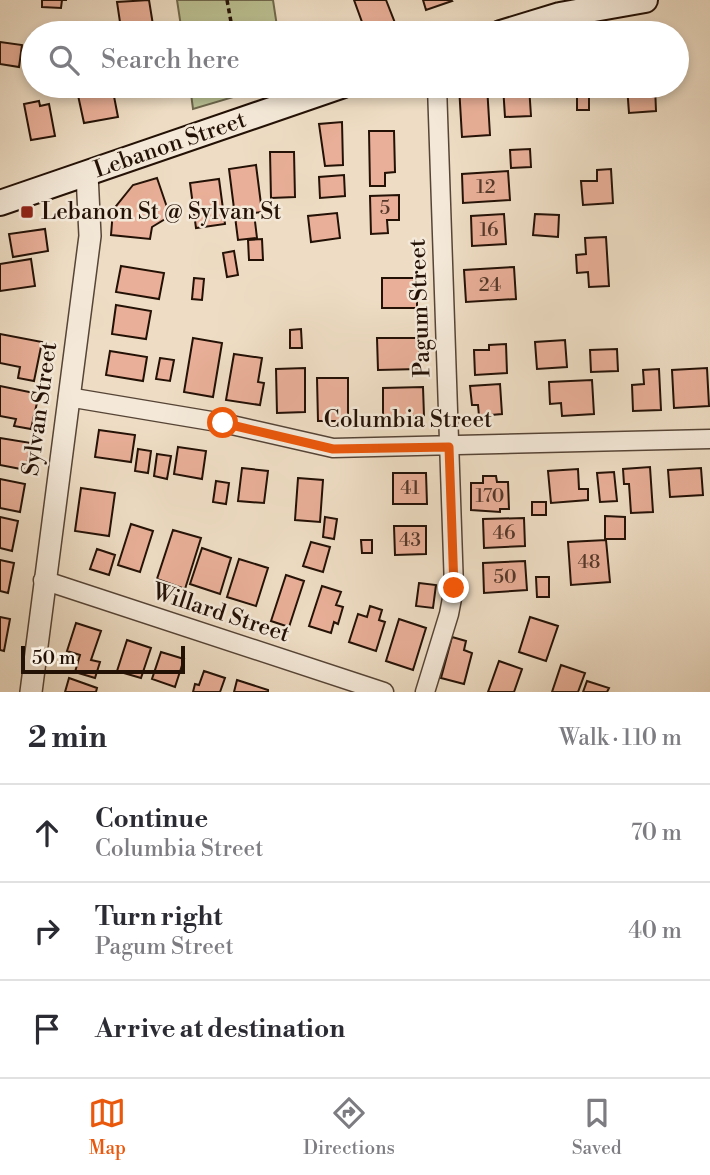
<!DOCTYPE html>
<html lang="en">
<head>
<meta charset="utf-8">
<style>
	body { margin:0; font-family:"Libre Bodoni",serif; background:#f7f7f7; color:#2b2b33 }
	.scale { position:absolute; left:21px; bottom:18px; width:164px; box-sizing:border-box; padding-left:7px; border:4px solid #241106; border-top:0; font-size:19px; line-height:24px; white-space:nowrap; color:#241106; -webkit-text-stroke:5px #f4e9d9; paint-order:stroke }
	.stop { position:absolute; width:21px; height:21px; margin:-16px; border:5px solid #ea580c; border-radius:50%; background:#fff }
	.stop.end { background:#ea580c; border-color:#fff; box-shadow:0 2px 7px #0008 }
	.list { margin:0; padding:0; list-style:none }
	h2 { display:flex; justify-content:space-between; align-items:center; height:91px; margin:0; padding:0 28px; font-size:30px }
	h2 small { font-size:23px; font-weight:400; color:#7c7c81 }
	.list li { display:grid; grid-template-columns:46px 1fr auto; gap:21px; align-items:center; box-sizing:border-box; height:98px; padding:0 28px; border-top:2px solid #e1e1e2 }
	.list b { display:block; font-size:26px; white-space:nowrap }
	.list p { margin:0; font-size:23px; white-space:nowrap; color:#7c7c81 }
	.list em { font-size:23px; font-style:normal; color:#7c7c81 }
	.icon { flex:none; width:38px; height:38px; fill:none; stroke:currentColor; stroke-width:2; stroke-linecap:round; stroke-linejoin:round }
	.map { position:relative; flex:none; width:710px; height:692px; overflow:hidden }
	.search { position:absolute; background:#fff; box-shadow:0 4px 10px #0003; left:21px; right:21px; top:21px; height:77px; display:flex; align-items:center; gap:18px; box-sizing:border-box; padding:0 24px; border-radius:38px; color:#7c7c81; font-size:26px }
	.sheet { height:385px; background:#fff }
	nav { display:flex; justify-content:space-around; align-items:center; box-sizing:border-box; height:98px; border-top:2px solid #e1e1e2; background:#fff; font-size:19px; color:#7c7c81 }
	nav a { display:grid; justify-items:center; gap:4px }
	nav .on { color:#ea580c }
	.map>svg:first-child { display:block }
	.green { fill:#bbc092; stroke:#70684c; stroke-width:2 }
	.building { fill:#e9af98; stroke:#241106; stroke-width:2 }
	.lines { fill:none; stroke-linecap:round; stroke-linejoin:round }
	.minor-casing { stroke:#564436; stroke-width:21 }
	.tertiary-casing { stroke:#564436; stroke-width:24 }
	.secondary-casing { stroke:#241106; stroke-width:28 }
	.path { stroke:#241106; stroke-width:3.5; stroke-dasharray:5 3.5; stroke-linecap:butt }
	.minor { stroke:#f4e9d9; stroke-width:18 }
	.tertiary { stroke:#f4e9d9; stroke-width:21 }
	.secondary { stroke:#f4e9d9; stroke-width:24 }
	.route { stroke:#ea580c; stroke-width:9 }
	.poi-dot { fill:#8f2418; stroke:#f4e9d9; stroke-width:2.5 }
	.labels { text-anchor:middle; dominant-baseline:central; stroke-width:5; stroke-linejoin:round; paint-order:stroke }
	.number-label { font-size:19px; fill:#55382a }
	.street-label { font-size:23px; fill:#241106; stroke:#f4e9d9 }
	.poi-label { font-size:23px; fill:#241106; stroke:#f4e9d9; text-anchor:start }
</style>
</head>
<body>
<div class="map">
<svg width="710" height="692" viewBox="0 0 710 692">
	<rect width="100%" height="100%" fill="#eeddc4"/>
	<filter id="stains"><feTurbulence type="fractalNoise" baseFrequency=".00286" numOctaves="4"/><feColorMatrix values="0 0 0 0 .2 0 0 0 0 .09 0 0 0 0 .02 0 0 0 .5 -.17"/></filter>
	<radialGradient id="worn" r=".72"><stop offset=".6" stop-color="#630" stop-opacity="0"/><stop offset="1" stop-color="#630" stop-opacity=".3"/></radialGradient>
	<path class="green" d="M177 0H273L278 33H182Z
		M190 86H270L193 109Z"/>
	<path class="building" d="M42 0H67H62L61 8 42 7Z
		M149 0 153 25 121 29 117 2Z
		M354 0H386L395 23 366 33Z
		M423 0H451L452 1 426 10Z
		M0 42 22 45 19 67 0 64Z
		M76 86H112L118 117 84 123Z
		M459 86H487L490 135 462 137Z
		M503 86H529L531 116 505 117Z
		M540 86H563L564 96 540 97Z
		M627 86H655L656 111 629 113Z
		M577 90 589 91V110H577Z
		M39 101 40 106 49 104 55 136 31 140 24 104Z
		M342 122 343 165 325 166 319 124Z
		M369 131H394L395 172 385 173V186H370Z
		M530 149 531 167 511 168 510 150Z
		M270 152H294L295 197 271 198Z
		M256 165 262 212 254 213 257 238 238 240 229 169Z
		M611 169 613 203 583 205 581 181H597V170Z
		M508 171 510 200 463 203 462 174Z
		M344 175 345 196 320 198 319 177Z
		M157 178 170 216 152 227 150 239 111 235 113 210 133 185Z
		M219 179 225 224 196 228 190 183Z
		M399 195V220H387L388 233 371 234 370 196Z
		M337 213 340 238 311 242 308 216Z
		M504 214 506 244 472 246 471 216Z
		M535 214 559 215 558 237 533 235Z
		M45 229 48 251 13 257 9 234Z
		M606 237 609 286 589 287 588 272 577 273 576 255 586 254 585 238Z
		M262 239 263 260H249L248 240Z
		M234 251 238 275 227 277 223 253Z
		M31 259 35 286 0 291V264Z
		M121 266 164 273 159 299 116 292Z
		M514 267 516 299 466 302 464 270Z
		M194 278 204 279 202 300 192 299Z
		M382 278H417V308H382Z
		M116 305 151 311 146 339 112 334Z
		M301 329 302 348H290V330Z
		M0 334 42 342 34 381 18 378 20 367 0 363Z
		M193 338 222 343 213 397 184 392Z
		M377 338H419V369L378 370Z
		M565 340 567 367 537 369 535 342Z
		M506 344 507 373 475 375 474 350H489V345Z
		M617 349 618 371 591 372 590 350Z
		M110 351 147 357 143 381 106 375Z
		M234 354 262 358 258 382 264 383 260 405 226 400Z
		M160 358 174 360 170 381 156 379Z
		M305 368V412L277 413 276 369Z
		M707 368 709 406 674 408 672 370Z
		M659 369 661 410 633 411 632 385 644 384 643 370Z
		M317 378H348V421H318Z
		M592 380 594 414 562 416 561 403 550 404 549 382Z
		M500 384 502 414 479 416 478 405H472L470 386Z
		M0 386 39 394 31 429 14 426 16 419 0 416Z
		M423 387 424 416 383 417V388Z
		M99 430 135 435 131 462 95 457Z
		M0 438 31 443 26 470 0 465Z
		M178 447 206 451 202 479 174 474Z
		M138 449 151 451 148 473 135 471Z
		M157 454 171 456 167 479 154 476Z
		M650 467 653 512 631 513 629 484H624L623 469Z
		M242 468 268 471 264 503 238 501Z
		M701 468 703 495 670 497 668 470Z
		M578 469 579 489H588V500L551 503 548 471Z
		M614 472 617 501 600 502 597 473Z
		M393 473H426L427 504H393Z
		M483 476H496L497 482H508L509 509H500V512L471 510V483H483Z
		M298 478 323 480 320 522 295 520Z
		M0 479 25 484 20 512 0 508Z
		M216 481 229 483 226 504 213 502Z
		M81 488 115 493 109 536 75 531Z
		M532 502H546V515H532Z
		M605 516 625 517V539H605Z
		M0 517 18 521 12 551 0 548Z
		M325 517 337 519 334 539 323 537Z
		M524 518 525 546 484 548 483 519Z
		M131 524 153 531 140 572 118 565Z
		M394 526H426V554L395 555Z
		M173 530 201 538 185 589 157 579Z
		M361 540H372V553H362Z
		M606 540 610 582 571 585 568 542Z
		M311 542 330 547 323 572 303 566Z
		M202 548 231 558 220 594 190 584Z
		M97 549 115 555 109 575 90 569Z
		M239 559 268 568 256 606 227 597Z
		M0 560 14 563 8 593 0 591Z
		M525 561 527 590 484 593 483 563Z
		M286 575 304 581 289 627 271 621Z
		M536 577H549V597H537Z
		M419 583 436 585 433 608 416 606Z
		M322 586 341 592 336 605 343 607 338 624 334 622 331 633 309 626Z
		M370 606 382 610 379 620 385 622 376 651 349 642 358 614 367 617Z
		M0 617 10 619 4 651 0 650Z
		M530 617 558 626 546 661 519 652Z
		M399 619 426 628 413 670 386 661Z
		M76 623 101 631 91 660 100 662 95 678 75 672 80 655 67 651Z
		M452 637 466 641 464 650 472 653 464 684 441 678Z
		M127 640 151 648 141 678 117 671Z
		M161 652 184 659 175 687 152 679Z
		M499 661 522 669 514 692H488Z
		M561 665 585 673 578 692H552Z
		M204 671 225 678 220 692H193L195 684 199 685Z
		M69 678 97 688 96 692H65Z
		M237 680 268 690V692H234Z
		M587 681 609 688 607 692H583Z"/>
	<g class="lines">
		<g class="minor-casing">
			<path id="minor" d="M68 397 223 423 333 448 710 439
				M43 580 384 692
				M425 692 449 614 454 588 437 86"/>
		</g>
		<g class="tertiary-casing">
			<path id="tertiary" d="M31 692 90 236 87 174"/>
		</g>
		<g class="secondary-casing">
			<path id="secondary" d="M501 33 560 15 645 0
				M0 203 341 86"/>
		</g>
		<path class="path" d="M227 0 233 33
			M242 86 244 95"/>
		<use href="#minor" class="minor"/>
		<use href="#tertiary" class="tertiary"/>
		<use href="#secondary" class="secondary"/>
	</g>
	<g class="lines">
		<path class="route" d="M223 423 333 449 449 447 454 588"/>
	</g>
	<rect class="poi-dot" x="20" y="205" width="14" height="14" rx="3.5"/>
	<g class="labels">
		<g class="number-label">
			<text x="486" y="187">12</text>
			<text x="385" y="208">5</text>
			<text x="489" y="230">16</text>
			<text x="490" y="285">24</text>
			<text x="410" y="488">41</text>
			<text x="490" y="496">170</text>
			<text x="504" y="533">46</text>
			<text x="410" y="540">43</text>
			<text x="589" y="562">48</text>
			<text x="505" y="577">50</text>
		</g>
		<g class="street-label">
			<text transform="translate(170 145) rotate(-19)">Lebanon Street</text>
			<text transform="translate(420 308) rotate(-92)">Pagum Street</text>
			<text transform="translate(40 409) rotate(-82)">Sylvan Street</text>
			<text x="408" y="420">Columbia Street</text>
			<text transform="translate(221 613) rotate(18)">Willard Street</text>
		</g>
		<g class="poi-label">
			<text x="41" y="212">Lebanon St @ Sylvan St</text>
		</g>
	</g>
	<rect width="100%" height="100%" filter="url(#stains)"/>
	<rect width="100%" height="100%" fill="url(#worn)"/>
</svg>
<div class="scale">50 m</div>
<div class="stop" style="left:223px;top:423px"></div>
<div class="stop end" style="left:454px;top:588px"></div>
<div class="search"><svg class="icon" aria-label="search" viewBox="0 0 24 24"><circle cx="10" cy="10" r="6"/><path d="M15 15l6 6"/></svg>Search here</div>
</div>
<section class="sheet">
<h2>2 min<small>Walk · 110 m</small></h2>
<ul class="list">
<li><svg class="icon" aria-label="ahead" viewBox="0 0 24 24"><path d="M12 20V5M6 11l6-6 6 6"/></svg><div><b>Continue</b><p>Columbia Street</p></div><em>70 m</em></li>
<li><svg class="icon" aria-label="right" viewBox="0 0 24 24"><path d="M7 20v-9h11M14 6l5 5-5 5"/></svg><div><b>Turn right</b><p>Pagum Street</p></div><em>40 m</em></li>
<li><svg class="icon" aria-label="arrive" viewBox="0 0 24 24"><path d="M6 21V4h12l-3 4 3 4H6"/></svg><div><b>Arrive at destination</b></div></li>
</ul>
</section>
<nav>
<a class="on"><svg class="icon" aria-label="map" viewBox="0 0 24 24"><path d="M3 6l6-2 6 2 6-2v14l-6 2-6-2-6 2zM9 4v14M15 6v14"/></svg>Map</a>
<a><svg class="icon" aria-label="directions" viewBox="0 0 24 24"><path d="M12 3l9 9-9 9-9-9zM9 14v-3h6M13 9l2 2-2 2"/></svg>Directions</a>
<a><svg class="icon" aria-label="saved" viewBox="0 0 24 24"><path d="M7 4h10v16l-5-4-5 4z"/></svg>Saved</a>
</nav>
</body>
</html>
